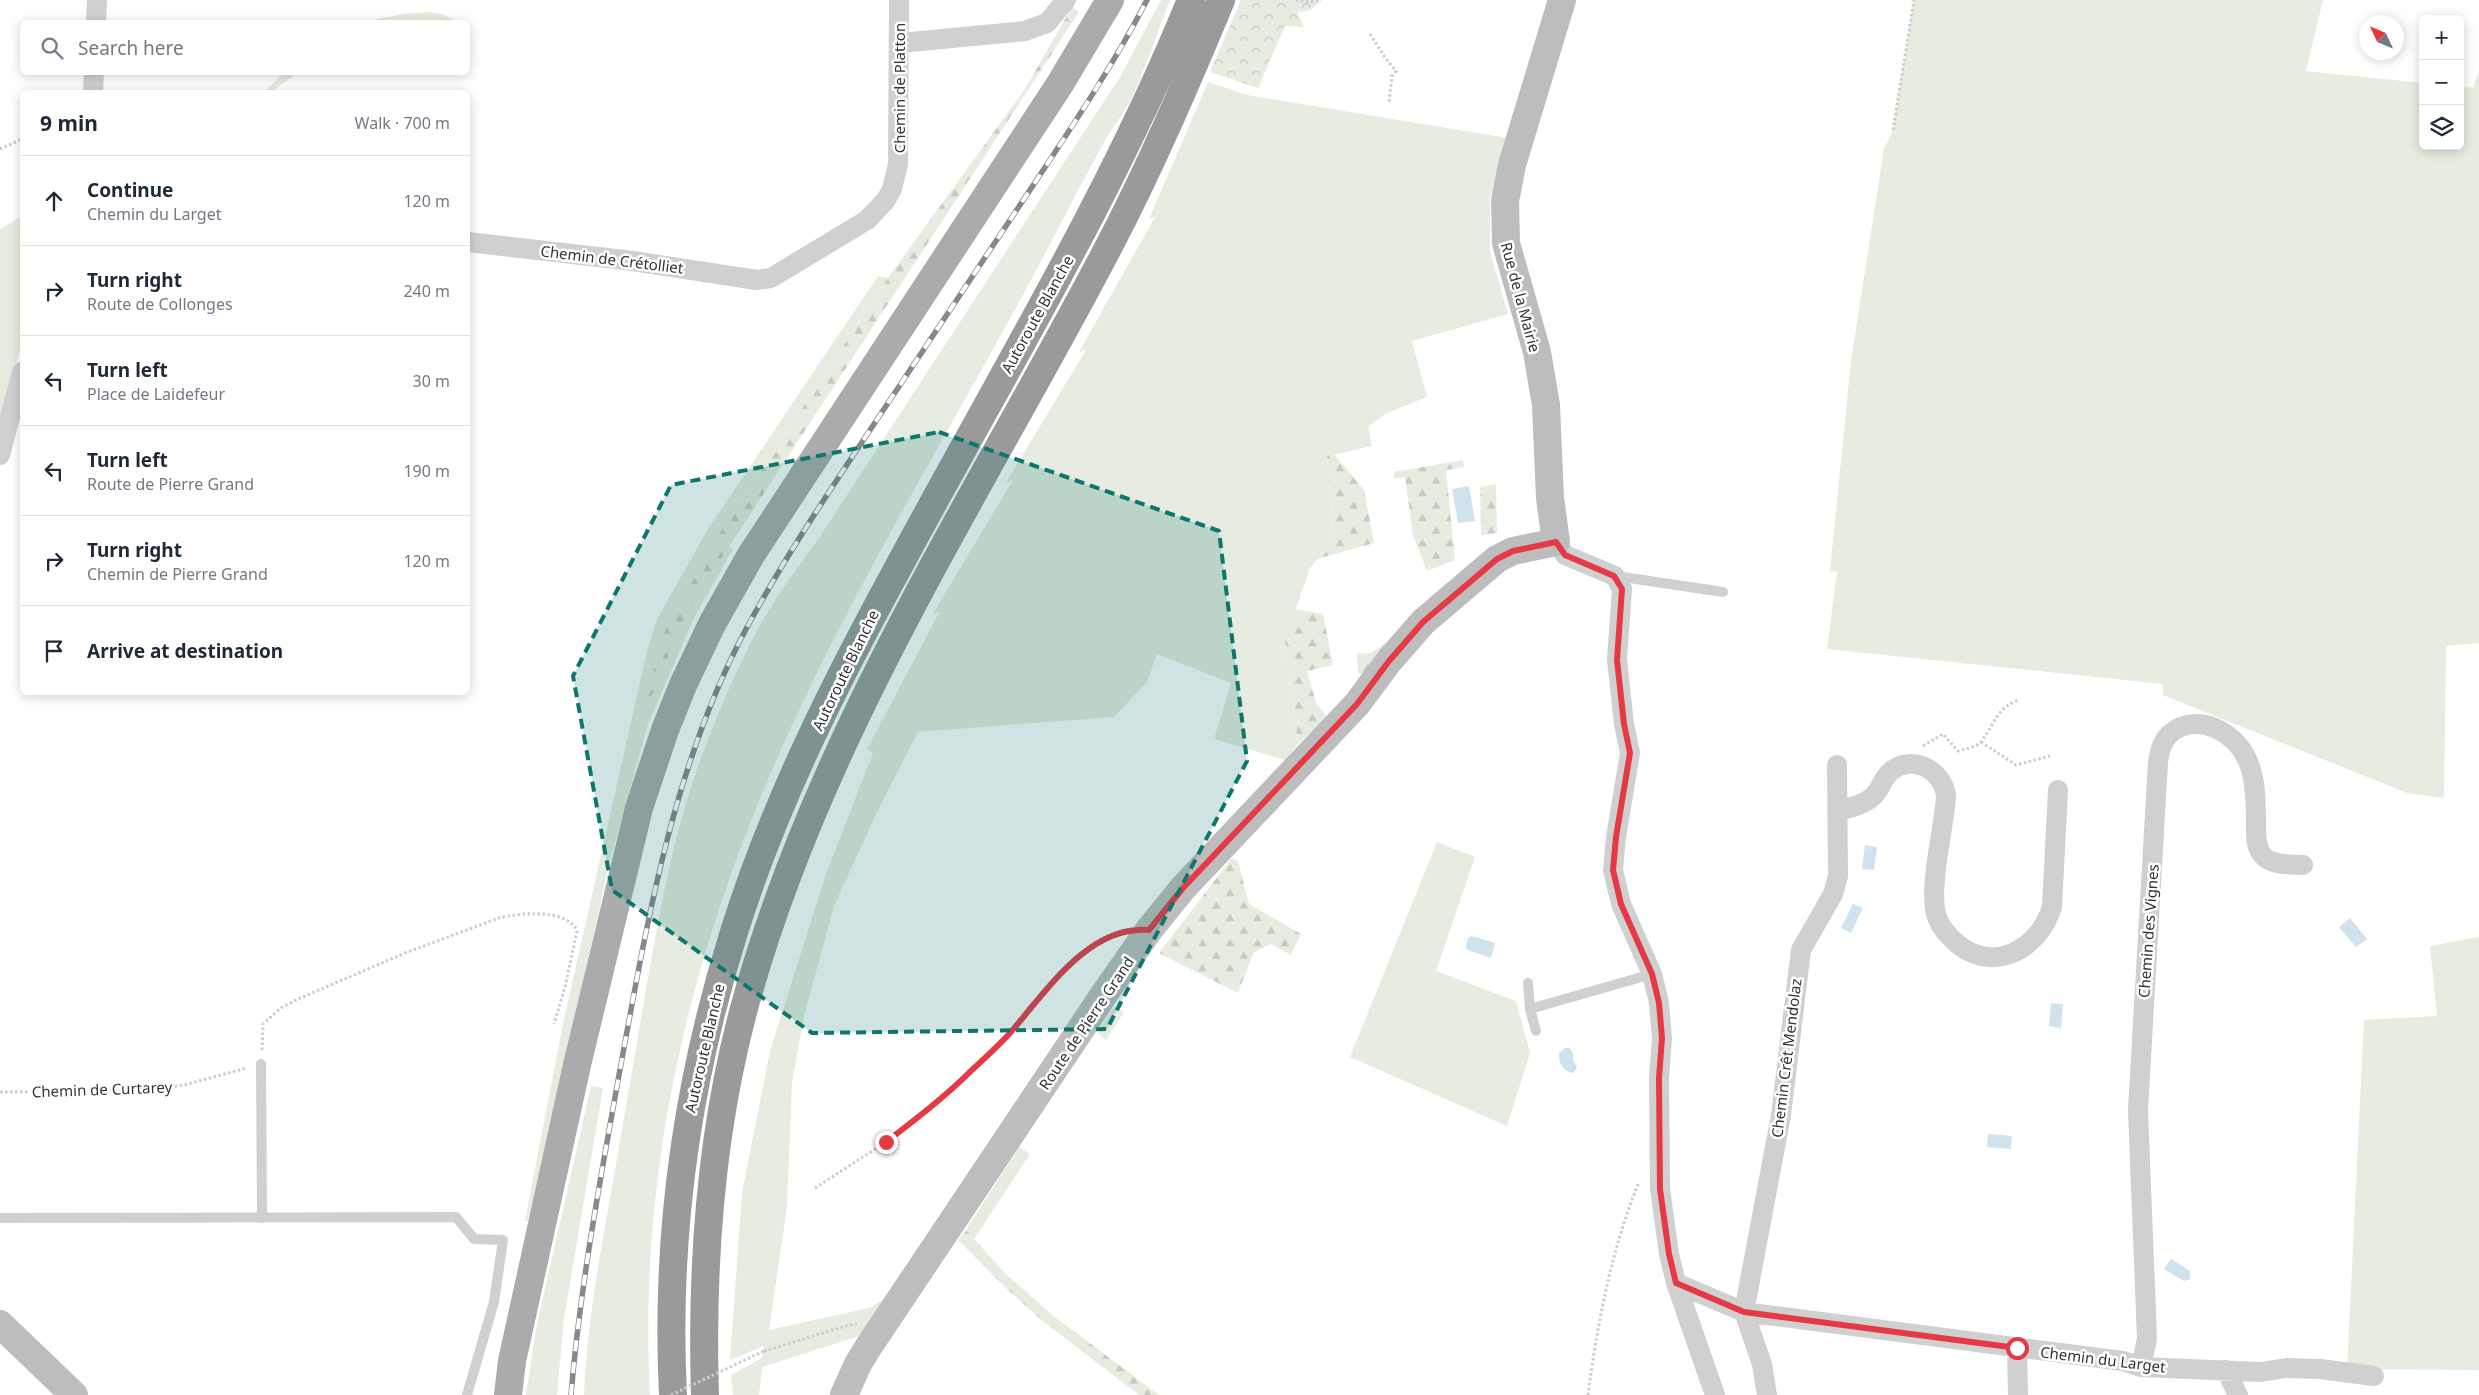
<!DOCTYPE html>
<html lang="en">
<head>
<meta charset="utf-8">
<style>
	body { margin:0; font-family:"Noto Sans",sans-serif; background:#f2f2f3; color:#1f2937 }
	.controls { position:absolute; right:15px; top:15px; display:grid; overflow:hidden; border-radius:8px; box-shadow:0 2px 12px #0003 }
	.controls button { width:45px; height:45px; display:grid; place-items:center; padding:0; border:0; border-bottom:1px solid #e0e1e3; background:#fff; color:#1f2937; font:25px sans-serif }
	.compass { position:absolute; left:2359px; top:15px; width:45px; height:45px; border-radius:50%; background:#fff; box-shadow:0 2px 12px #0003; rotate:314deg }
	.stop { position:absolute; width:15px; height:15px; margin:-11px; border:4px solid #e63946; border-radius:50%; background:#fff }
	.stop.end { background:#e63946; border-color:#fff; box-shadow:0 1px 5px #0008 }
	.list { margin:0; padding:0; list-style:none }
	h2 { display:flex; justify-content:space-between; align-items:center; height:65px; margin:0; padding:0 20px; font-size:21px }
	h2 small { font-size:16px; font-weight:400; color:#747a83 }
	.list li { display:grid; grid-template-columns:32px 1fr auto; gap:15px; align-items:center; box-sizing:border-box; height:90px; padding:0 20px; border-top:1px solid #e0e1e3 }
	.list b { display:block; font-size:19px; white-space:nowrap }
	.list p { margin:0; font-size:16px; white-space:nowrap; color:#747a83 }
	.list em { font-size:16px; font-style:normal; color:#747a83 }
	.icon { flex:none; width:28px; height:28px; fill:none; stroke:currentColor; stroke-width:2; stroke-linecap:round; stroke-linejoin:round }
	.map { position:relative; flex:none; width:2479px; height:1395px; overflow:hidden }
	.search { position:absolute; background:#fff; box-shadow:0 2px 12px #0003; left:20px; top:20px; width:450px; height:55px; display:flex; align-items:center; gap:12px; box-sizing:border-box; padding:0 18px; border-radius:8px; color:#747a83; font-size:19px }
	.panel { position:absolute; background:#fff; box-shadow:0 2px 12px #0003; left:20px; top:90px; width:450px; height:605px; border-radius:8px }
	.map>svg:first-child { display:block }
	.green { fill:#e6ecdf }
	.forest { fill:url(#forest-firs) }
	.park { fill:url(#park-crowns) }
	.water { fill:#cfe2ee }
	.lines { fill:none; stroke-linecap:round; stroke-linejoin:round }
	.path { stroke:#cdcdcd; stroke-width:3; stroke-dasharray:2.5 2.5; stroke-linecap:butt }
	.lane { stroke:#d0d0d0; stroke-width:10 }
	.street { stroke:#d0d0d0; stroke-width:20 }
	.secondary { stroke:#bdbdbd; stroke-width:28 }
	.primary { stroke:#ababab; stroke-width:28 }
	.highway { stroke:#9a9a9a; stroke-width:28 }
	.rail-casing { stroke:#888; stroke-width:5.5 }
	.rail { stroke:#fff; stroke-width:4; stroke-dasharray:11; stroke-linecap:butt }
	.path-bridge { stroke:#cdcdcd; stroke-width:3; stroke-dasharray:2.5 2.5; stroke-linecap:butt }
	.route { stroke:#e63946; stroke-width:6 }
	.marked { fill:#0f766e; fill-opacity:0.2; stroke:#0f766e; stroke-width:4; stroke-dasharray:10 6; stroke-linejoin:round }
	.labels { text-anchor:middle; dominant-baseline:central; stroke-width:5; stroke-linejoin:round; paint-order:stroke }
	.street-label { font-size:15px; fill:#333; stroke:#fff }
</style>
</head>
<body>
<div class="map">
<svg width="2479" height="1395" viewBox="0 0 2479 1395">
	<defs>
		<pattern id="forest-firs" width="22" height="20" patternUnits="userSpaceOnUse" patternTransform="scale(1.25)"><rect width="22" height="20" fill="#e6ecdf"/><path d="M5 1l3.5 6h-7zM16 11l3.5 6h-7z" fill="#c6cbc0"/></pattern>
		<pattern id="park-crowns" width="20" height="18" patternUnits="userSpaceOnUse" patternTransform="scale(1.25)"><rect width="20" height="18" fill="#e6ecdf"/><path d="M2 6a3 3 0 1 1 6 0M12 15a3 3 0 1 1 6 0" fill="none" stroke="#c6cbc0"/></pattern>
	</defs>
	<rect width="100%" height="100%" fill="#fff"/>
	<path class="green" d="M1161 0H1170C1157 33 1146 67 1131 99 1125 112 1115 124 1107 137 1083 179 1062 222 1039 265 951 430 851 589 776 761 688 962 638 1174 650 1395H584C588 1302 609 1210 624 1118 639 1035 651 951 669 869 686 790 716 712 752 640 771 603 795 571 819 538L1120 77Z
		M1914 0H2323L2306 71 2423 83V146H2460V87L2473 88 2479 71V643L2446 646 2444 798 2407 793 2163 695V684L1827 649 1837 572 1830 571 1851 361 1884 149 1893 130Z
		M428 12 441 14 455 20 447 22H361L404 14Z
		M285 72 297 73 271 92H264Z
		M1208 82 1247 95 1507 138 1490 198V252L1508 314 1412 341 1427 397 1385 414 1368 427 1372 446 1327 456 1334 538 1310 568 1285 640 1298 744 1285 760 1214 739 1231 683 1157 654 1147 682 1114 717 918 732 876 814 834 906 804 1016 792 1083 787 1207 769 1330 869 1308 883 1300 899 1284 859 1336 762 1367 759 1395H733L731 1375 762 1358 764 1346 730 1360 742 1193 770 1051 826 874 873 753 867 749 940 611 932 615 1013 480 1005 484 1086 350 1079 352 1155 217 1149 219Z
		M22 216V342L0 425V229Z
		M878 276 888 278 715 540 733 549 694 618 648 724 611 857 528 1221H525L563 1024 647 651 657 619 708 529Z
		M1437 842 1475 857 1436 971 1516 1001 1530 1053 1507 1126 1350 1057Z
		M2479 937V1370L2347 1369 2364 1020 2437 1016 2430 946Z
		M1114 1007 1124 1012 1106 1040 1097 1033Z
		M591 1086 603 1088 564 1318 557 1395H526L537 1324Z
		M1019 1147 1030 1154 974 1239 966 1230Z"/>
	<path class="forest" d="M1072 7 1079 12 698 594 682 623 643 716 641 714 664 633 715 540 888 278 1025 89Z
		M1334 454 1364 490 1374 543 1317 559 1334 538 1327 456Z
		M1463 460 1464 467 1446 470 1455 560 1427 571 1413 535 1405 477 1394 478V472Z
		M1496 484 1497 533 1481 535 1480 487Z
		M1295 609 1323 614 1333 665 1307 671 1316 703 1327 717 1298 744 1285 640Z
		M1384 644 1388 646 1365 678 1358 672 1357 654 1371 653Z
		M1232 858 1238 861 1249 904 1301 934 1291 955 1271 944 1254 952 1238 993 1159 953Z
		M966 1230 1005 1273 1052 1315 1159 1395H1139L1044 1322 1007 1289 958 1240Z"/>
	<path class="park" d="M1241 0H1322L1311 10 1297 12 1304 27 1285 26 1258 88 1210 72Z"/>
	<path class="water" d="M1469 486 1475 521 1458 523 1452 489Z
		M1865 845 1877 847 1874 870 1862 869Z
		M1853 904 1863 908 1851 933 1841 928Z
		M2350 918 2367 939 2356 947 2339 927Z
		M1472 936 1495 943 1491 958 1468 950 1466 947 1468 938Z
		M2051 1003 2063 1004 2061 1028 2049 1026Z
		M1565 1048H1569L1573 1053V1061L1577 1066 1574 1073C1563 1072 1558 1062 1559 1053Z
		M1988 1134 2012 1136 2011 1149 1987 1147Z
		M2171 1259 2190 1271V1279L2184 1281 2164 1269Z"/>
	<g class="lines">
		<path class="path" d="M1296 0 1310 2 1320 0
			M1370 34 1386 59 1396 71 1392 76 1389 103
			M1893 130 1914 0
			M0 149 22 139
			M1981 742 2016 765 2050 756
			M1923 746 1943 734 1958 751 1976 746C1993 733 1993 708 2019 700
			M262 1050 263 1024 281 1008 298 999 405 953 499 918C519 913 567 908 577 931L565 987 554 1024
			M0 1092 152 1090 184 1085 247 1068
			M815 1188 886 1142 934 1105 1016 1026 1029 1007 1066 967 1102 941 1119 934
			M764 1351 849 1325 857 1324
			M1588 1395C1597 1325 1612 1247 1639 1182"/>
		<path class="lane" d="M1616 576 1723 592
			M1528 983 1530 1009 1536 1031
			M1530 1009 1652 974
			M261 1064 262 1218
			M0 1218 456 1217 474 1239 503 1240 494 1302 467 1395"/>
		<path class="street" d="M96 22 97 0
			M900 43 1025 31 1047 23 1066 0
			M93 92 94 72
			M468 242 633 261 757 280 771 278 867 220 886 200 892 189 898 164 899 0
			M0 455 22 372
			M1556 542 1565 555 1615 576 1622 589 1617 659 1624 724 1630 753 1616 837 1613 870 1621 904 1652 974 1659 1003 1662 1038 1659 1078 1660 1189 1669 1254 1676 1283 1715 1395
			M1837 811C1849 808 1860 806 1870 799 1879 793 1881 782 1888 774 1910 752 1943 769 1946 796 1944 828 1929 885 1936 914 1938 923 1945 932 1952 939 1989 976 2038 952 2052 907L2058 790
			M1676 1283 1744 1312 2123 1361 2141 1367 2261 1372 2286 1368 2320 1369 2374 1376
			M2017 1348 2018 1395
			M2141 1367 2147 1339 2138 1110 2158 762C2160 748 2163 738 2175 730 2187 722 2203 723 2215 728 2255 746 2256 785 2256 823 2256 833 2255 844 2261 853 2269 866 2289 864 2303 865
			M2226 1370 2238 1395
			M1767 1395 1762 1364 1744 1312 1781 1115 1801 950 1833 894 1838 876 1837 765"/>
		<path class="secondary" d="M0 1324 74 1395
			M844 1395 858 1364 869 1346 1105 993 1149 930 1183 888 1357 704 1389 661 1423 622 1497 559 1513 551 1556 542 1550 498 1546 405 1537 352 1506 243 1505 201 1512 165 1562 0"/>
		<path class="primary" d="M508 1395 512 1361 577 1065 639 808 665 730 683 685 712 624 751 555 1060 84 1110 0"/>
		<path class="highway" d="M673 1395C665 1238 687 1082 734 932 774 804 835 683 899 566 999 379 1111 197 1191 0
			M705 1395C701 1266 710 1137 743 1012 817 737 977 498 1108 248 1150 168 1186 84 1221 0"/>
		<g class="rail-casing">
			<path id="rail" d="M571 1395C580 1287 600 1181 619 1075 647 923 672 769 745 631 785 556 833 486 880 415 930 340 980 265 1030 190 1071 128 1113 66 1147 0"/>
		</g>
		<use href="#rail" class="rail"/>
		<path class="path-bridge" d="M671 1395 764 1351"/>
	</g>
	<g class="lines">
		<path class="route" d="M886 1142C916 1119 946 1096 973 1069 988 1055 1004 1041 1016 1026 1049 987 1091 925 1149 930L1183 888 1357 704 1389 661 1423 622 1497 559 1513 551 1556 542 1565 555 1614 576 1622 589 1617 660 1624 724 1630 753 1616 837 1613 870 1621 904 1652 974 1659 1003 1662 1038 1659 1078 1660 1189 1669 1254 1676 1283 1744 1312 2017 1348"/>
	</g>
	<path class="marked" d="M939 432 1219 531 1247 761 1107 1029 812 1033 612 890 573 676 671 485Z"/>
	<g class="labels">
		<g class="street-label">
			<text transform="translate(899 88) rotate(-90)">Chemin de Platton</text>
			<text transform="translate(612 259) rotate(7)">Chemin de Crétolliet</text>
			<text transform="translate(1521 297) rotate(75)">Rue de la Mairie</text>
			<text transform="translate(1037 314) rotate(-61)">Autoroute Blanche</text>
			<text transform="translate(845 670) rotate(-64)">Autoroute Blanche</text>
			<text transform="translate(2148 931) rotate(-86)">Chemin des Vignes</text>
			<text transform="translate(1086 1023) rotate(-56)">Route de Pierre Grand</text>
			<text transform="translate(704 1048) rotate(-77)">Autoroute Blanche</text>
			<text transform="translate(1786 1058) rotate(-83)">Chemin Crêt Mendolaz</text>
			<text transform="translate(102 1089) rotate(-2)">Chemin de Curtarey</text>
			<text transform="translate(2103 1359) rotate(7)">Chemin du Larget</text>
		</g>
	</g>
</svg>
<div class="controls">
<button>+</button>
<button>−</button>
<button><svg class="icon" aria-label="layers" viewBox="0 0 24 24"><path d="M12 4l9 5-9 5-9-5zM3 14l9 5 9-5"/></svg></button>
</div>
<svg class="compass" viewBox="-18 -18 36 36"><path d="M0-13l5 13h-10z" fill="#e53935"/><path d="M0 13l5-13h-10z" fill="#747a83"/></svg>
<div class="stop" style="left:2017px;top:1348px"></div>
<div class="stop end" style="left:886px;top:1142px"></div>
<div class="search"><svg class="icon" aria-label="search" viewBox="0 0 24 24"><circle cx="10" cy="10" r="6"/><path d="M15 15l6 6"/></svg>Search here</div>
<section class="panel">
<h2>9 min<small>Walk · 700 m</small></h2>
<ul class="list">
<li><svg class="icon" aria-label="ahead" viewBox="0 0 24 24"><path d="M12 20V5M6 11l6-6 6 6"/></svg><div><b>Continue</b><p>Chemin du Larget</p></div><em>120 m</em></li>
<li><svg class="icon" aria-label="right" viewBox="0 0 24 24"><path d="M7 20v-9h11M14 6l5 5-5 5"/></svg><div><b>Turn right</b><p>Route de Collonges</p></div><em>240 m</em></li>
<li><svg class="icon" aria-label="left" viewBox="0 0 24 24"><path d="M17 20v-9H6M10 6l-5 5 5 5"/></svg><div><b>Turn left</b><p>Place de Laidefeur</p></div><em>30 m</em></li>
<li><svg class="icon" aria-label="left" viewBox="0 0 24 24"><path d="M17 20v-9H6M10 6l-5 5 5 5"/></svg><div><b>Turn left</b><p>Route de Pierre Grand</p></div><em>190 m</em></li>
<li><svg class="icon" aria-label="right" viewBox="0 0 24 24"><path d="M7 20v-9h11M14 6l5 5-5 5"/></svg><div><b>Turn right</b><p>Chemin de Pierre Grand</p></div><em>120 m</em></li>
<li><svg class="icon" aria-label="arrive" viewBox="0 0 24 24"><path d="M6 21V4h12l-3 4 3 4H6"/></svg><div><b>Arrive at destination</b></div></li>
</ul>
</section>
</div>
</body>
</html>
